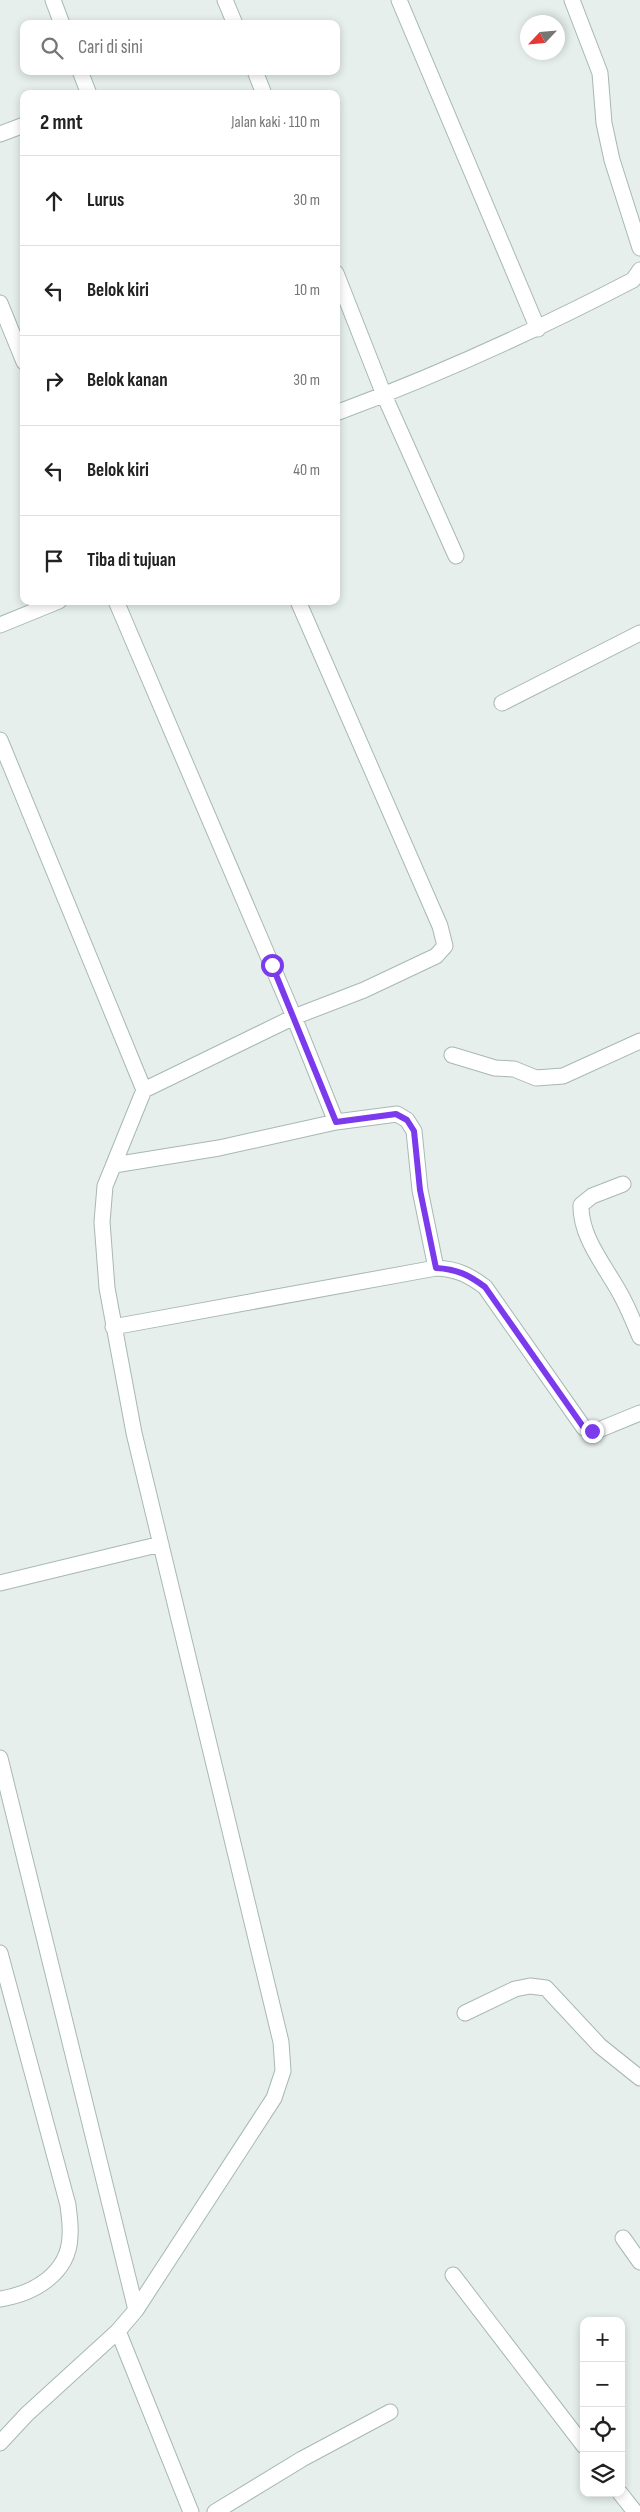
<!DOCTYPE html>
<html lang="id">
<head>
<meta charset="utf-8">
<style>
	body { margin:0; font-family:"Sofia Sans Condensed",sans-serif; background:#f2f2f2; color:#222 }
	.controls { position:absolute; right:15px; bottom:15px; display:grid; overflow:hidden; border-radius:10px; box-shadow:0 2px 8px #0003 }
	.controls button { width:45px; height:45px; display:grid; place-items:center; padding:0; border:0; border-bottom:1px solid #e0e0e0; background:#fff; color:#222; font:25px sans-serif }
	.compass { position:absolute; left:520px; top:15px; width:45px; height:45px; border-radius:50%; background:#fff; box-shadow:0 2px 8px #0003; rotate:244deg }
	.stop { position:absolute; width:15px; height:15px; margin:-11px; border:4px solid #7c3aed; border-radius:50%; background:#fff }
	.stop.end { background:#7c3aed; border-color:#fff; box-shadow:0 1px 5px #0008 }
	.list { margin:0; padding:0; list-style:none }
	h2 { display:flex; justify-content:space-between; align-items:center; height:65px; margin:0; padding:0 20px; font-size:21px }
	h2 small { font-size:16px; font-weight:400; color:#767676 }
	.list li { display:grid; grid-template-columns:32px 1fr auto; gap:15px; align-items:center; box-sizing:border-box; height:90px; padding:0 20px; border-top:1px solid #e0e0e0 }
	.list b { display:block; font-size:19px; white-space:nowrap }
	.list em { font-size:16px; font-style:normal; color:#767676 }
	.icon { flex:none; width:28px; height:28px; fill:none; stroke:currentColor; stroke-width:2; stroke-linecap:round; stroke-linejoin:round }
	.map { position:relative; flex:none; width:640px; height:2512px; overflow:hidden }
	.search { position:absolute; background:#fff; box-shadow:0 2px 8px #0003; left:20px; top:20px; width:320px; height:55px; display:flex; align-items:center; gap:12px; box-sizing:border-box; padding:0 18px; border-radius:10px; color:#767676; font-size:19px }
	.panel { position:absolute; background:#fff; box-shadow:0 2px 8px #0003; left:20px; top:90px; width:320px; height:515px; border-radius:10px }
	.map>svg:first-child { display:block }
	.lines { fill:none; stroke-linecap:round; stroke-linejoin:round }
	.service-casing { stroke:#a8b8b2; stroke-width:17 }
	.minor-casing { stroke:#a8b8b2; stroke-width:17 }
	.service { stroke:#fff; stroke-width:15 }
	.minor { stroke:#fff; stroke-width:15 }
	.route { stroke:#7c3aed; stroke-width:6 }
</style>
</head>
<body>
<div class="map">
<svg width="640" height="2512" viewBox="0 0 640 2512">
	<rect width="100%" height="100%" fill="#e6efeb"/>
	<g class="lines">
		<g class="service-casing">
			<path id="service" d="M0 1953 68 2205C69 2215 71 2226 70 2236 69 2274 33 2294 0 2299
				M623 2238 640 2262
				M453 2275 584 2446
				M620 2493 635 2512"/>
		</g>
		<g class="minor-casing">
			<path id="minor" d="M53 0 62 24
				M225 0 235 24
				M399 0 538 329
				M572 0 600 73 604 123 612 160 640 248
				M80 71 89 94
				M255 71 264 94
				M0 134 24 125
				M336 273 384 395 456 556
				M0 303 24 362
				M336 413C438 375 537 330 633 280L640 270
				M116 601 294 1017 336 1122
				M0 625 59 601
				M502 703 640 633
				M0 740 144 1090
				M452 1055 495 1068 514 1069 536 1078 563 1076 640 1041
				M114 1165 219 1148 336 1122 397 1114 407 1120 414 1131 420 1190 436 1268
				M623 1184 592 1196 581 1205C580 1238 607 1268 622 1297 629 1310 634 1323 640 1337
				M113 1327 436 1268C457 1269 469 1275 485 1287L584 1428 596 1431 640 1413
				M0 1583 161 1544
				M0 1758 136 2310
				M465 2013 515 1989 530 1986 546 1988 600 2046 640 2078
				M0 2443 27 2414 118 2331
				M191 2512 118 2331 136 2310 274 2098 283 2071 281 2042 134 1433 107 1288 102 1222 105 1186 144 1090 294 1017 364 990 436 956 445 946 440 926 298 601
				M215 2512 302 2459 390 2412"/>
		</g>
		<use href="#service" class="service"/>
		<use href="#minor" class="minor"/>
	</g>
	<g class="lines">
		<path class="route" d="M272 965 336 1122 396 1114 407 1120 414 1131 420 1190 436 1268C457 1269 469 1275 485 1287L584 1428 592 1431"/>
	</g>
</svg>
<div class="controls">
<button>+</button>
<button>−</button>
<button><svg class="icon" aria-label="locate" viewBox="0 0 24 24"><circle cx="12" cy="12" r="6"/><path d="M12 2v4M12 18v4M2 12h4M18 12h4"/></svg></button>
<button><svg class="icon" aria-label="layers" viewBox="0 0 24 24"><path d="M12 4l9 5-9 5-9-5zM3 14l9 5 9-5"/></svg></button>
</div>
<svg class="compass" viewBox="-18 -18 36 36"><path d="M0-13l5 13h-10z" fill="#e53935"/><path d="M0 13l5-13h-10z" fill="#767676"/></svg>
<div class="stop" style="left:272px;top:965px"></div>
<div class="stop end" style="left:592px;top:1431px"></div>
<div class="search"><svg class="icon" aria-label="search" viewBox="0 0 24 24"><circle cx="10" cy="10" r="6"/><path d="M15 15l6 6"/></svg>Cari di sini</div>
<section class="panel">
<h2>2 mnt<small>Jalan kaki · 110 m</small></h2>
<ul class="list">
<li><svg class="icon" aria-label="ahead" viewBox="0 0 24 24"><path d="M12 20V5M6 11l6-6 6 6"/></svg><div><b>Lurus</b></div><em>30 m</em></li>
<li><svg class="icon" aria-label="left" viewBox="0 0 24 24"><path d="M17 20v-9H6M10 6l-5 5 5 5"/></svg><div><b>Belok kiri</b></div><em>10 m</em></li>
<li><svg class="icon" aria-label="right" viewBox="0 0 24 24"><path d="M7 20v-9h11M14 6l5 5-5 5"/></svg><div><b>Belok kanan</b></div><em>30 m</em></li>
<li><svg class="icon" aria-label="left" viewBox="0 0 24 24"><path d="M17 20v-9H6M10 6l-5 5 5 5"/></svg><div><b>Belok kiri</b></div><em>40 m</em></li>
<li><svg class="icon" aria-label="arrive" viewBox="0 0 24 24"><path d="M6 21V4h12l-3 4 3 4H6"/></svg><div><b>Tiba di tujuan</b></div></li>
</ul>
</section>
</div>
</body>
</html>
